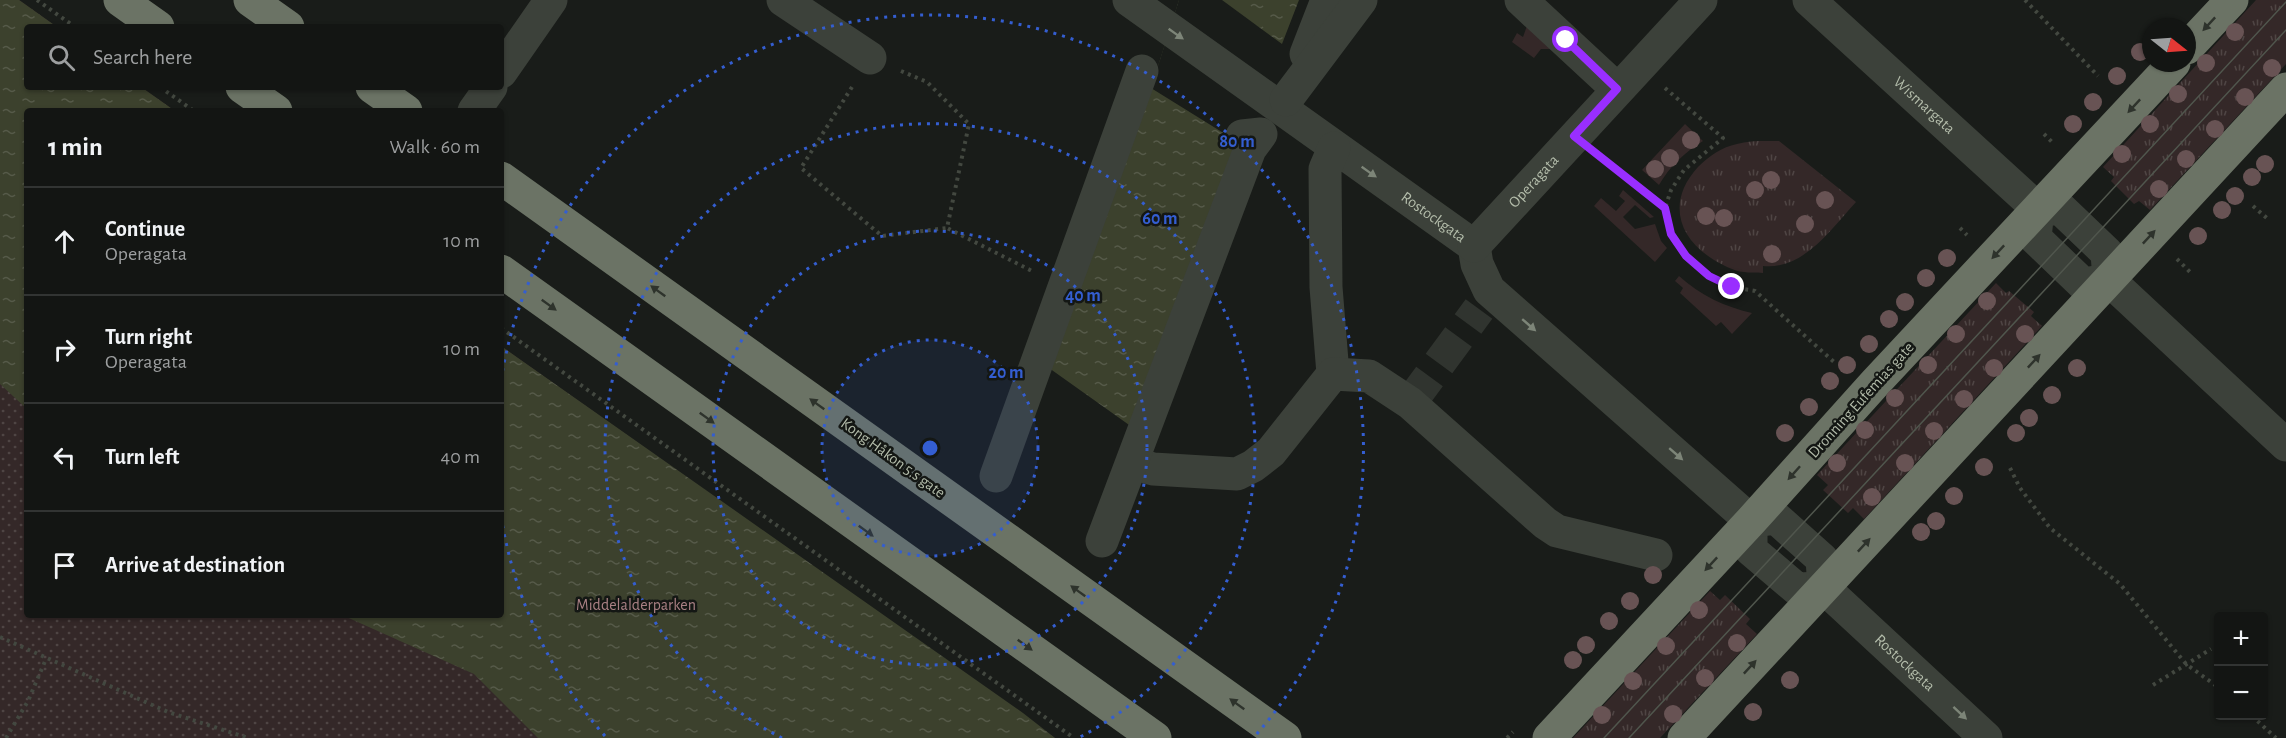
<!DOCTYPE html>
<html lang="en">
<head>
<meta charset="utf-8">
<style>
	body { margin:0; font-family:"Alegreya Sans",sans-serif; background:#1c1e1c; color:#f1f3f6 }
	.controls { position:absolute; right:18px; bottom:18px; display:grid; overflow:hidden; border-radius:6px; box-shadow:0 2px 4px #0004 }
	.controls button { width:54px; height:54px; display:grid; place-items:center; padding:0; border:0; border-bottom:2px solid #323433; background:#131513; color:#f1f3f6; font:30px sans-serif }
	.compass { position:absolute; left:2142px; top:18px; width:54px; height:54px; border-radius:50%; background:#131513; box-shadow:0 2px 4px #0004; rotate:107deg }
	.stop { position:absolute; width:18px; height:18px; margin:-14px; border:4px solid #992eff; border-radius:50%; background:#fff }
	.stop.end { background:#992eff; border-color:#fff; box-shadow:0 2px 6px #0008 }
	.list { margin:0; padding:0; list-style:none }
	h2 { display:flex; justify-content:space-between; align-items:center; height:78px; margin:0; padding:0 24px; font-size:26px }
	h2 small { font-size:20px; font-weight:400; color:#9d9fa0 }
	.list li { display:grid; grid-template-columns:39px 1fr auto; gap:18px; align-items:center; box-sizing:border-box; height:108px; padding:0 24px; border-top:2px solid #323433 }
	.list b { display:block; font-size:22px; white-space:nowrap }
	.list p { margin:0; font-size:20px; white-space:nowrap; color:#9d9fa0 }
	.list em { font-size:20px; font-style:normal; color:#9d9fa0 }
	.icon { flex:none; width:33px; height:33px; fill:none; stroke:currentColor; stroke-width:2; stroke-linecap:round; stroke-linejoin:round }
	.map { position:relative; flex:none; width:2286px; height:738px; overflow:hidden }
	.search { position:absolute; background:#131513; box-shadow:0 2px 4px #0004; left:24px; top:24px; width:480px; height:66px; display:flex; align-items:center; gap:15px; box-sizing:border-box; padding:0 21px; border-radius:6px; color:#9d9fa0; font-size:22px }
	.panel { position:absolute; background:#131513; box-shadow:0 2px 4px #0004; left:24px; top:108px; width:480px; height:510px; border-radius:6px }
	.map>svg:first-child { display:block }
	.grass { fill:url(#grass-tufts) }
	.park { fill:url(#park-dots) }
	.garden { fill:#342828 }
	.water { fill:url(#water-ripples) }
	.pier { fill:#191c19 }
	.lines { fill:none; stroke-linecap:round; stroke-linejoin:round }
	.minor-tunnel { stroke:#30342f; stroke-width:33; stroke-dasharray:33 16; stroke-linecap:butt }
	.path { stroke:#434840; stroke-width:4; stroke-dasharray:3 4.5; stroke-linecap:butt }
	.minor { stroke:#3c413a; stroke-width:33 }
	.highway { stroke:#6b7365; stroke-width:33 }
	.tram { stroke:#50564d; stroke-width:1.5 }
	.tree { fill:#685354 }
	.oneway { fill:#2e332c }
	.oneway2 { fill:#7d8578 }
	.route { stroke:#992eff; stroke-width:8 }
	.ring { fill:none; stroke:#345ed1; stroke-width:3; stroke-dasharray:3 6 }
	.labels { text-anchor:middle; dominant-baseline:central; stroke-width:5; stroke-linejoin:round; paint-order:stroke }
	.street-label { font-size:16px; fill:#b3bcaa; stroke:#141714 }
	.park-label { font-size:16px; fill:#a98084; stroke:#141714 }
	.centre { fill:#345ed1; stroke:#141714; stroke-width:3 }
	.ring-label { font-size:18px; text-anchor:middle; font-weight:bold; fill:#345ed1; stroke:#141714; stroke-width:5; stroke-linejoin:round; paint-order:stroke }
</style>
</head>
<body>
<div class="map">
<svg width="2286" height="738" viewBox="0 0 2286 738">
	<defs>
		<pattern id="grass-tufts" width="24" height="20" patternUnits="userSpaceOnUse" patternTransform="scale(1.5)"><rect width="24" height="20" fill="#342828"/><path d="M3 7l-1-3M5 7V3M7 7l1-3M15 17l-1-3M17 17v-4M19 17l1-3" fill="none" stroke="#4f4544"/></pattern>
		<pattern id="park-dots" width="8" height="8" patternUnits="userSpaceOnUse" patternTransform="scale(1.5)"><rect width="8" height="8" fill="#342828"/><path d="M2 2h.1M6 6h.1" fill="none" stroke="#4f4544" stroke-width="1.8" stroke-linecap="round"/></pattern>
		<pattern id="water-ripples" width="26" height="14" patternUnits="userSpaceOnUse" patternTransform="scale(1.5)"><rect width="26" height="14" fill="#3c412d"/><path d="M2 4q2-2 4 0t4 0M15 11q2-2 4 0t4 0" fill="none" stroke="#565a49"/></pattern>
	</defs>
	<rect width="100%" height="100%" fill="#191c19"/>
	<path class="grass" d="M2256 0H2286V64L2150 210 2139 201 2134 204 2111 181 2114 177 2103 167Z
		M1779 141 1856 202C1831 229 1804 270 1763 266V273C1757 272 1750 273 1744 272 1733 271 1723 265 1714 260 1677 237 1667 201 1698 167 1709 156 1722 147 1737 144 1751 140 1765 141 1779 141Z
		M1996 283 2006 293 2009 291 2034 312 2031 316 2042 326 1864 519 1853 508 1848 513 1823 490 1828 485 1817 475Z
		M1710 591 1720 600 1725 595 1750 619 1746 624 1757 634 1660 738H1573Z"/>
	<path class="park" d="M0 0H19L57 27H27V87H141L175 111H27V615H501V346L1055 738H0Z"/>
	<path class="garden" d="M1530 17 1550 49H1541L1534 58 1512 42 1517 33 1523 37Z
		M1685 124 1703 141C1684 153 1670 166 1659 185L1642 170Z
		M1623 190 1654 217 1650 218 1635 205 1623 217 1635 229 1655 224 1661 241 1667 248 1655 262 1594 206 1601 198 1616 211 1625 201 1619 196Z
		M1679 276C1700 295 1725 307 1752 313L1732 334 1721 322 1716 326 1680 293 1683 288 1675 281Z"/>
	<path class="water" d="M0 0H19L57 27H27V87H141L175 111H27V409L0 384Z
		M1179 0H1318L1238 142 1132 427 1049 368 1151 88Z
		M501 346 1023 713 1055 738H538L474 674 342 615H501Z"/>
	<path class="pier" d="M1179 0H1222L1282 44 1299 0H1318L1298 57 1238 142 1151 88Z"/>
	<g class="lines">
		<path class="minor-tunnel" d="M1410 403 1479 309"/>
		<path class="path" d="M37 0 75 27
			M2025 0 2098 76
			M901 71 927 82 969 124 947 228 1034 272
			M160 87 194 111
			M852 87 801 168 882 236 947 228
			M1665 88 1723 138 1684 170 1671 190 1665 208 1671 234 1686 256 1709 276 1732 287 1755 291 1834 362
			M2044 134 2052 142
			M1602 158 1665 208
			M2253 206 2269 220
			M1960 228 1967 235
			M2177 259 2191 273
			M501 328 1074 738
			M2010 468 2020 488 2050 528 2120 584 2186 664 2218 687
			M0 637 168 712 248 738
			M2153 685 2211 649
			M2252 716 2276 738
			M6 738 28 701 46 659
			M1507 738 1513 732"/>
		<g class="minor">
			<path d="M783 0 870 58"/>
			<path id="s1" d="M1129 0 1474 246 1477 264 1489 290 1751 521V550L1797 589 1824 588"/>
			<path d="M1521 0 1617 89"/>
			<path id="s2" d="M1809 0 2038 209H2061L2107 253 2109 280 2286 445"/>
			<path d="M1306 54 1327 0"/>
			<path d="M501 72 551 0"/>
			<path d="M1286 100 1361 0"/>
			<path d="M474 111 491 87"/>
			<path d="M2038 209 2035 238 2083 284 2109 280"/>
			<path id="s3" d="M1474 246 1701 0"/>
			<path d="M1333 374 1326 287 1325 169 1334 148"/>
			<path d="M1133 463 1153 469 1237 474 1253 466 1271 452 1333 374 1369 376 1410 403 1545 523 1557 531 1656 555"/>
			<path d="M996 476 1142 71"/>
			<path id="s4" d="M1751 521 1776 518 1822 559 1824 588 1986 738"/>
			<path d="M1102 541 1250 149 1261 134 1242 136"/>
		</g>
		<path class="highway" d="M120 0 158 27
			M250 0 288 27
			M2187 48 2232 0
			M242 87 276 111
			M372 87 406 111
			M501 178 1285 738
			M501 271 1155 738
			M1549 738 1751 521 1875 383 2174 63
			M1684 738 2286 89"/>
		<path class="tram" d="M1604 738 2286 2
			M1629 738 2286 30"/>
	</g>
	<g class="tree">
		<circle cx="2235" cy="32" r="9"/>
		<circle cx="2140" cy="52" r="9"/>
		<circle cx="2206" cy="63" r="9"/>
		<circle cx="2272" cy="68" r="9"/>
		<circle cx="2117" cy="76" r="9"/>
		<circle cx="2178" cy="94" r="9"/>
		<circle cx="2245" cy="97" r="9"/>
		<circle cx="2093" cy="102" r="9"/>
		<circle cx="2073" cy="124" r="9"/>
		<circle cx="2150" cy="124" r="9"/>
		<circle cx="2215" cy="129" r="9"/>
		<circle cx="1691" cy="140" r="9"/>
		<circle cx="2122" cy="154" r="9"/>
		<circle cx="1670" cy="158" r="9"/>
		<circle cx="2186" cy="159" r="9"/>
		<circle cx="2265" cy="164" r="9"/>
		<circle cx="1655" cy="169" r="9"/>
		<circle cx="2252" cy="177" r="9"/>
		<circle cx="1771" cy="180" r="9"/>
		<circle cx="2159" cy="189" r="9"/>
		<circle cx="1755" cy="190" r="9"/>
		<circle cx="2235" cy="196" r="9"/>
		<circle cx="1825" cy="200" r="9"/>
		<circle cx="2222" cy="210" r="9"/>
		<circle cx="1706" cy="216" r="9"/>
		<circle cx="1724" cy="218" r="9"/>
		<circle cx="1805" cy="224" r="9"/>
		<circle cx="2198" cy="236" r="9"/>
		<circle cx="1772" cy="254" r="9"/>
		<circle cx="1947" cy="258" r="9"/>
		<circle cx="1926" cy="278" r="9"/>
		<circle cx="1987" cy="301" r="9"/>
		<circle cx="1905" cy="302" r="9"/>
		<circle cx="1889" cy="319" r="9"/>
		<circle cx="1956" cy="334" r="9"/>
		<circle cx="2025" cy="334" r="9"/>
		<circle cx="1869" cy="344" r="9"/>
		<circle cx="1847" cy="365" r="9"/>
		<circle cx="1928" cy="365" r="9"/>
		<circle cx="1994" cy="368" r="9"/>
		<circle cx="2077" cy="368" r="9"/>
		<circle cx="1830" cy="381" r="9"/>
		<circle cx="2052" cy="395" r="9"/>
		<circle cx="1895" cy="398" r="9"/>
		<circle cx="1964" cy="399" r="9"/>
		<circle cx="1809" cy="407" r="9"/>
		<circle cx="2029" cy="418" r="9"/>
		<circle cx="1865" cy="430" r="9"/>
		<circle cx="1934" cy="431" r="9"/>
		<circle cx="1785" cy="433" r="9"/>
		<circle cx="2016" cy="433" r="9"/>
		<circle cx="1837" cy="463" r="9"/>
		<circle cx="1905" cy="463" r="9"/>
		<circle cx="1984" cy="467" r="9"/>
		<circle cx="1954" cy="496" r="9"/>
		<circle cx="1872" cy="497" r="9"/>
		<circle cx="1936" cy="521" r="9"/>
		<circle cx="1921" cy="532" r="9"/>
		<circle cx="1653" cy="575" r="9"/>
		<circle cx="1630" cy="601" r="9"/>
		<circle cx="1699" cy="610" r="9"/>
		<circle cx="1609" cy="621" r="9"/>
		<circle cx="1737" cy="643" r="9"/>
		<circle cx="1586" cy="645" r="9"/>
		<circle cx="1666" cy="646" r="9"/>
		<circle cx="1573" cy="660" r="9"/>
		<circle cx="1705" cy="678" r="9"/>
		<circle cx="1790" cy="680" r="9"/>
		<circle cx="1633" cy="681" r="9"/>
		<circle cx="1753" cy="712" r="9"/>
		<circle cx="1673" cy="714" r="9"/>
		<circle cx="1602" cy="715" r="9"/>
	</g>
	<defs><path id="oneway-solid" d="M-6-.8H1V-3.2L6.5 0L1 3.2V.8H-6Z" transform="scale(1.5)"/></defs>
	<g class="oneway">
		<use href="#oneway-solid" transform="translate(2209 24) rotate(133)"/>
		<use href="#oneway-solid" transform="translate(2134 106) rotate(133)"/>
		<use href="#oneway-solid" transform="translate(2149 237) rotate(-47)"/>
		<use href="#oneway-solid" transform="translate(1998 252) rotate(133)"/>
		<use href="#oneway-solid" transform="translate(658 291) rotate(-144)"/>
		<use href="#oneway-solid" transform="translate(549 305) rotate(36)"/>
		<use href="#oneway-solid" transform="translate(2034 361) rotate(-47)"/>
		<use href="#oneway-solid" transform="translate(817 404) rotate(-144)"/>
		<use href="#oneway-solid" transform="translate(707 418) rotate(36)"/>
		<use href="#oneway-solid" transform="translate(1794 473) rotate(132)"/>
		<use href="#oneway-solid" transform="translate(866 531) rotate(36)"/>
		<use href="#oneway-solid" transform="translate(1864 545) rotate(-47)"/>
		<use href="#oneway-solid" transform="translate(1711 564) rotate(133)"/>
		<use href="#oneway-solid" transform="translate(1078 591) rotate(-144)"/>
		<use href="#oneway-solid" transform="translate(1025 645) rotate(36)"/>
		<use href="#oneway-solid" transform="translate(1750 667) rotate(-47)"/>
		<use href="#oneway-solid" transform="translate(1237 704) rotate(-144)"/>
	</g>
	<g class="oneway2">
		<use href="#oneway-solid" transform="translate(1176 34) rotate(35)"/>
		<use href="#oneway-solid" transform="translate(1369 172) rotate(35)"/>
		<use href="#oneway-solid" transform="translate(1529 325) rotate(41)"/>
		<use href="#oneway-solid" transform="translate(1676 454) rotate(41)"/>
		<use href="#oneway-solid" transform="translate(1960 713) rotate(43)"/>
	</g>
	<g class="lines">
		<path class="route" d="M1566 40 1617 89 1574 136 1665 208 1671 234 1686 256 1709 276 1732 287"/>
	</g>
	<circle cx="930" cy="448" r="108" fill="#345ed1" fill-opacity=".12"/>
	<g class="ring">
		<circle cx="930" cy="448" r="108"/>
		<circle cx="930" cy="448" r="217"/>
		<path d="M782 738A325 325 0 1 1 1078 738"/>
		<path d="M605 736A434 434 0 0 1 501 516M501 380A434 434 0 1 1 1255 736"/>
	</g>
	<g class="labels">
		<g class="street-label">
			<text stroke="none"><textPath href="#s2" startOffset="156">Wismargata</textPath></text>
			<text stroke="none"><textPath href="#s3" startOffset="88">Operagata</textPath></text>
			<text stroke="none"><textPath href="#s1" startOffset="374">Rostockgata</textPath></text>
			<text transform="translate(1861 400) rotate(-48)">Dronning Eufemias gate</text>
			<text transform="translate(893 458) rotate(36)">Kong Håkon 5.s gate</text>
			<text stroke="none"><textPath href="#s4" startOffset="226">Rostockgata</textPath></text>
		</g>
		<g class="park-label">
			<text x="636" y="605">Middelalderparken</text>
		</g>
	</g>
	<circle cx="930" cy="448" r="9" class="centre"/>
	<g class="ring-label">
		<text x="1237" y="147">80 m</text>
		<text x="1160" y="224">60 m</text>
		<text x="1083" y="301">40 m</text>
		<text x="1006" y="378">20 m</text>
	</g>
</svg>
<div class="controls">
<button>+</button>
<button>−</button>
</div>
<svg class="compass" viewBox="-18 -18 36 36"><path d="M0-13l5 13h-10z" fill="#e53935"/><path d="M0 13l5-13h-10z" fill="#9d9fa0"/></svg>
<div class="stop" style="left:1566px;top:40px"></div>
<div class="stop end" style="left:1732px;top:287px"></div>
<div class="search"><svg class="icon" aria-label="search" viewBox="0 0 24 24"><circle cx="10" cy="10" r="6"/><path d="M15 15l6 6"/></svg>Search here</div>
<section class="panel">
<h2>1 min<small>Walk · 60 m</small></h2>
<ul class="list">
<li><svg class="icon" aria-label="ahead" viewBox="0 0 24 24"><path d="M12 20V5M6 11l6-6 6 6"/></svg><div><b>Continue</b><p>Operagata</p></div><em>10 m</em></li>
<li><svg class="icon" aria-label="right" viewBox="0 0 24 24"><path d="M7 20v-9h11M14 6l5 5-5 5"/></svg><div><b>Turn right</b><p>Operagata</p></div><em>10 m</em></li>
<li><svg class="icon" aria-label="left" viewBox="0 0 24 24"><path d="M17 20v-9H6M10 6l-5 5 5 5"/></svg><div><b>Turn left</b></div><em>40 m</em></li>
<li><svg class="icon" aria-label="arrive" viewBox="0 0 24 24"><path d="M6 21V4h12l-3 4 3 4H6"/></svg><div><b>Arrive at destination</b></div></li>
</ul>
</section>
</div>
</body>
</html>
